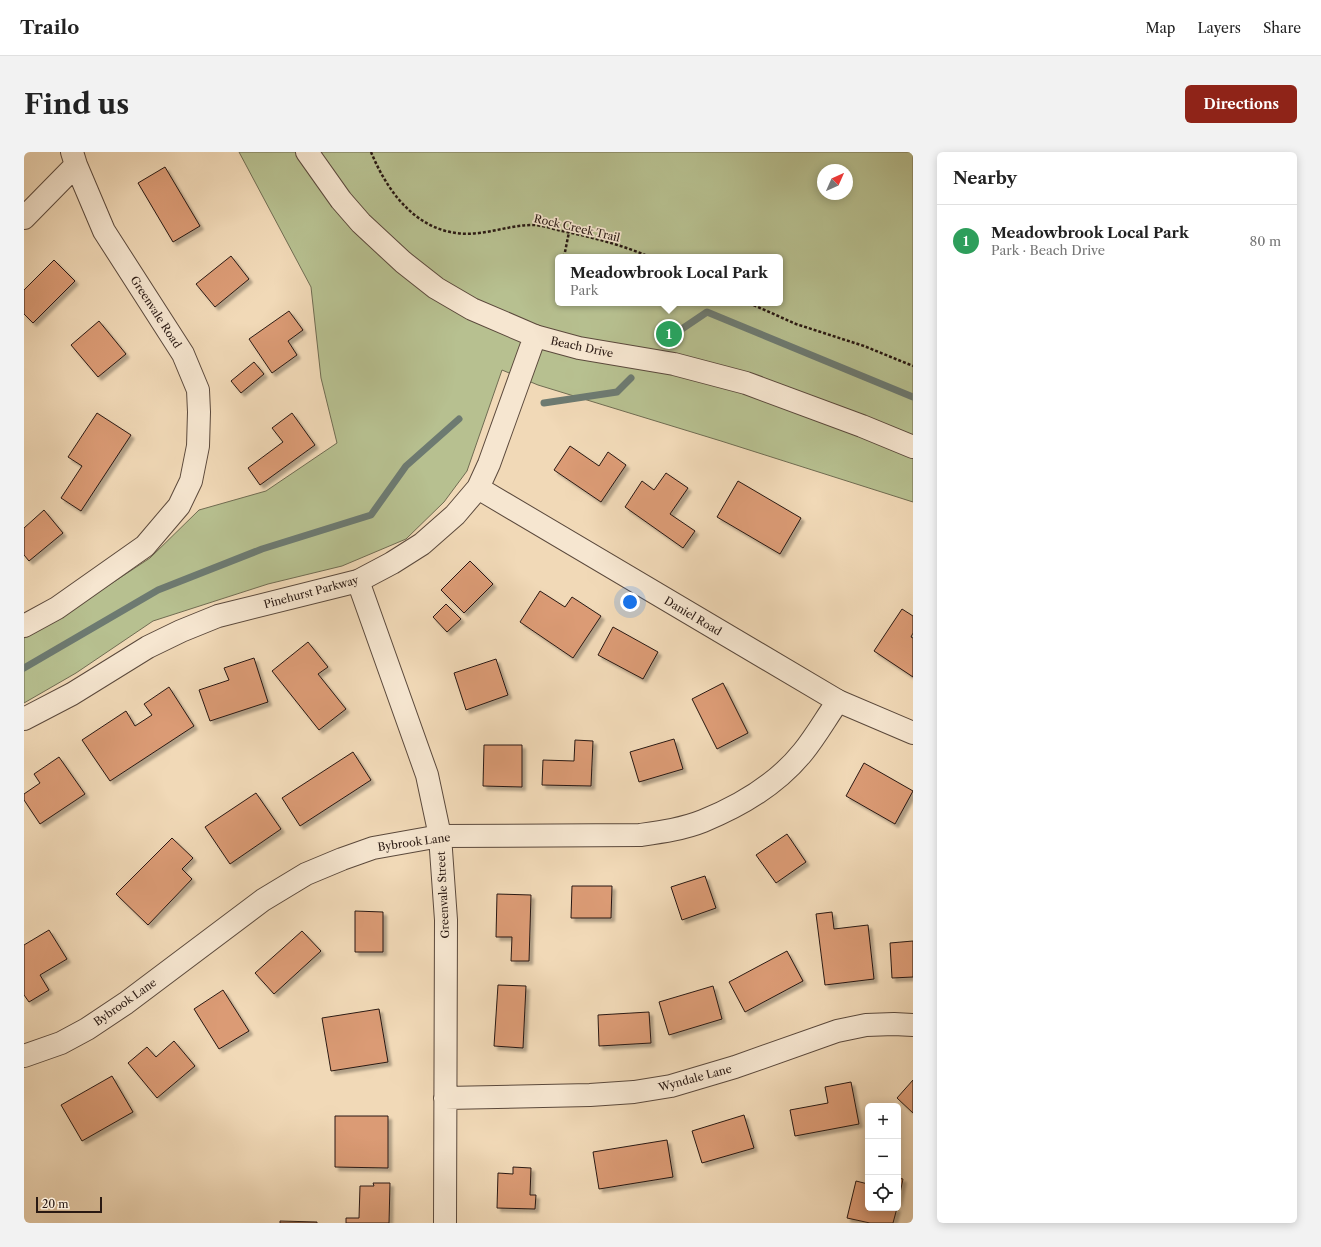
<!DOCTYPE html>
<html lang="en">
<head>
<meta charset="utf-8">
<style>
	body { margin:0; font-family:"Libre Caslon Text",serif; background:#f2f2f2; color:#222 }
	.controls { position:absolute; right:12px; bottom:12px; display:grid; overflow:hidden; border-radius:6px; box-shadow:0 2px 10px #0003 }
	.controls button { width:36px; height:36px; display:grid; place-items:center; padding:0; border:0; border-bottom:1px solid #e0e0e0; background:#fff; color:#222; font:20px sans-serif }
	.compass { position:absolute; left:793px; top:12px; width:36px; height:36px; border-radius:50%; background:#fff; box-shadow:0 2px 10px #0003; rotate:45deg }
	.scale { position:absolute; left:12px; bottom:10px; width:66px; box-sizing:border-box; padding-left:4px; border:2px solid #291913; border-top:0; font-size:11px; line-height:14px; white-space:nowrap; color:#291913; -webkit-text-stroke:3px #f6e6d0; paint-order:stroke }
	.you { position:absolute; left:606px; top:450px; width:14px; height:14px; margin:-10px; border:3px solid #fff; border-radius:50%; background:#1a73e8; box-shadow:0 0 0 6px #1a73e833 }
	.badge { display:grid; place-items:center; width:26px; height:26px; border-radius:50%; background:#8f2418; color:#fff; font-size:13px; font-weight:700 }
	.pin { position:absolute; translate:-50% -50%; border:2px solid #fff; box-shadow:0 1px 4px #0006 }
	.popup { position:absolute; left:531px; top:102px; width:228px; height:52px; box-sizing:border-box; display:grid; place-content:center; border-radius:6px; background:#fff; filter:drop-shadow(0 1px 3px #0005); font-size:13px; white-space:nowrap; color:#767676 }
	.popup b { font-size:15px; color:#222 }
	.popup::after { content:''; position:absolute; left:50%; top:100%; margin-left:-8px; border:8px solid transparent; border-top-color:#fff }
	.list { margin:0; padding:0; list-style:none }
	h2 { display:flex; justify-content:space-between; align-items:center; height:52px; margin:0; padding:0 16px; font-size:17px }
	h2 small { font-size:13px; font-weight:400; color:#767676 }
	.list li { display:grid; grid-template-columns:26px 1fr auto; gap:12px; align-items:center; box-sizing:border-box; height:72px; padding:0 16px; border-top:1px solid #e0e0e0 }
	.list b { display:block; font-size:15px; white-space:nowrap }
	.list p { margin:0; font-size:13px; white-space:nowrap; color:#767676 }
	.list em { font-size:13px; font-style:normal; color:#767676 }
	.icon { flex:none; width:22px; height:22px; fill:none; stroke:currentColor; stroke-width:2; stroke-linecap:round; stroke-linejoin:round }
	.map { position:relative; flex:none; width:889px; height:1071px; overflow:hidden; border-radius:6px }
	header { display:flex; align-items:center; gap:24px; box-sizing:border-box; height:56px; padding:0 20px; background:#fff; border-bottom:1px solid #e0e0e0 }
	header strong { font-size:19px }
	nav { display:flex; gap:22px; margin-inline-start:auto; font-size:14px }
	.intro { display:flex; align-items:center; justify-content:space-between; box-sizing:border-box; height:96px; padding:0 24px }
	h1 { margin:0; font-size:28px }
	.button { padding:10px 18px; border-radius:6px; background:#8f2418; color:#fff; font-size:14px; font-weight:700 }
	main { display:flex; gap:24px; padding:0 24px }
	aside { flex:1; background:#fff; border-radius:6px; box-shadow:0 2px 10px #0003 }
	.map>svg:first-child { display:block }
	.green { fill:#b7c090; stroke:#706c52; fill-rule:evenodd }
	.lines { fill:none; stroke-linecap:round; stroke-linejoin:round }
	.stream { stroke:#6d7a71; stroke-width:7 }
	.building { fill:#db9b74; stroke:#291913; filter:url(#shadow) }
	.minor-casing { stroke:#5b493c; stroke-width:24 }
	.tertiary-casing { stroke:#5b493c; stroke-width:24 }
	.path { stroke:#291913; stroke-width:2.5; stroke-dasharray:3 2; stroke-linecap:butt }
	.minor { stroke:#f6e6d0; stroke-width:22 }
	.tertiary { stroke:#f6e6d0; stroke-width:22 }
	.labels { text-anchor:middle; dominant-baseline:central; stroke-width:3.5; stroke-linejoin:round; paint-order:stroke }
	.street-label { font-size:11px; fill:#291913; stroke:#f6e6d0 }
</style>
</head>
<body>
<header>
<strong>Trailo</strong>
<nav><a>Map</a><a>Layers</a><a>Share</a></nav>
</header>
<div class="intro"><h1>Find us</h1><a class="button">Directions</a></div>
<main>
<div class="map">
<svg width="889" height="1071" viewBox="0 0 889 1071">
	<defs>
		<filter id="shadow"><feDropShadow dx="3.5" dy="3.5" stdDeviation="1" flood-color="#0004"/></filter>
	</defs>
	<rect width="100%" height="100%" fill="#f1d9b7"/>
	<filter id="stains"><feTurbulence type="fractalNoise" baseFrequency=".005" numOctaves="4"/><feColorMatrix values="0 0 0 0 .2 0 0 0 0 .09 0 0 0 0 .02 0 0 0 .5 -.17"/></filter>
	<radialGradient id="worn" r=".72"><stop offset=".6" stop-color="#630" stop-opacity="0"/><stop offset="1" stop-color="#630" stop-opacity=".3"/></radialGradient>
	<path class="green" d="M215 0H889V350L697 289 514 233 478 218 443 319 420 350 382 387 318 414 244 432 129 469 52 521 0 551V486L35 466 126 406 175 358 242 339 313 291 297 226 287 135ZM799 18H823V42H799ZM534 105H756V151H534Z"/>
	<g class="lines">
		<path class="stream" d="M646 185 683 160 889 245
			M520 251 593 240 607 226
			M0 516 134 438 238 397 347 363 382 314 435 267"/>
	</g>
	<path class="building" d="M141 15 176 74 149 90 114 31Z
		M207 104 225 127 191 155 172 132Z
		M30 108 51 129 9 171 0 162V138Z
		M265 159 279 178 264 189 273 203 248 221 225 187Z
		M75 169 102 202 74 225 47 193Z
		M230 210 240 222 217 241 207 229Z
		M73 261 107 283 57 359 37 346 58 314 44 305Z
		M268 261 291 293 236 333 224 316 259 290 248 276Z
		M546 294 575 314 584 300 602 313 577 350 530 318Z
		M642 321 664 336 646 362 671 379 659 396 601 355 618 329 630 338Z
		M714 329 777 366 756 402 693 365Z
		M20 358 39 381 5 409 0 403V376Z
		M446 409 469 432 440 461 417 438Z
		M516 439 541 455 548 445 577 464 549 506 496 470Z
		M422 452 437 467 423 480 409 465Z
		M878 457 889 464V481L887 485 889 486V525L850 499Z
		M589 475 634 500 619 527 574 503Z
		M284 490 304 515 294 522 322 557 295 578 248 519Z
		M230 506 244 550 186 569 175 538 205 528 200 516Z
		M472 507 484 543 442 558 430 521Z
		M699 531 724 581 693 597 668 547Z
		M145 535 170 574 86 629 58 588 102 559 111 574 128 563 120 552Z
		M650 587 659 617 615 630 606 600Z
		M551 588 569 589 567 634 518 633 519 608 550 609Z
		M460 593H498V635L459 634Z
		M329 600 347 628 276 674 258 646Z
		M35 605 61 642 16 672 0 648V642L16 631 10 622Z
		M840 611 889 639 871 672 822 644Z
		M232 641 257 677 206 712 181 675Z
		M763 682 782 710 752 731 732 703Z
		M148 686 169 706 158 717 168 727 124 773 92 742Z
		M681 724 692 756 658 768 647 735Z
		M548 734H588L587 766H547Z
		M473 742 507 743 505 809H487L488 785H472Z
		M331 759 359 760V800H331Z
		M808 760 810 777 844 773 850 827 801 833 792 762Z
		M25 778 43 807 16 823 25 838 5 850 0 843V793Z
		M278 779 297 799 250 842 231 821Z
		M889 789V825L868 826 866 791Z
		M763 799 779 829 721 860 705 830Z
		M474 833 502 834 499 896 470 894Z
		M689 834 698 867 645 883 635 850Z
		M199 838 225 879 195 897 170 857Z
		M355 857 364 910 307 919 298 866Z
		M625 860 627 891 575 894 574 863Z
		M150 889 171 914 133 946 104 911 123 895 132 905Z
		M88 924 109 960 58 989 37 953Z
		M889 928V961L873 946Z
		M827 930 835 972 771 984 766 958 804 951 801 935Z
		M720 963 730 996 678 1011 668 979Z
		M311 964H364V1016L311 1015Z
		M643 988 649 1025 575 1037 569 1000Z
		M489 1015 507 1016 506 1043H512L511 1057 473 1056 474 1021 489 1022Z
		M874 1026 879 1027 874 1051Z
		M832 1029 844 1032V1056H873L869 1071H846L823 1066Z
		M349 1031H366L365 1071H322V1066H335L336 1034H350Z
		M256 1069 293 1070V1071H256Z"/>
	<g class="lines">
		<g class="minor-casing">
			<path id="minor" d="M0 66 52 13
				M511 184 555 196 650 212 722 231 838 274 889 295
				M334 429 403 623 416 684 422 768 421 1071
				M0 474 33 456 121 394 155 354 167 329 174 294 175 260 174 238 159 202 80 79 52 13 48 0
				M0 904 37 891 63 877 102 851 239 748 282 722 318 707 349 696 416 684 616 683C637 680 659 677 679 669 716 654 754 631 779 600 792 584 802 566 814 549
				M421 946 566 943 610 940 647 934 711 915 813 879 842 873 870 872 889 873"/>
		</g>
		<g class="tertiary-casing">
			<path id="tertiary" d="M454 336 814 549 889 581
				M0 567 48 542 124 495 157 479 194 464 334 429 368 411 398 392 431 363 454 336 465 312 511 184 448 157 412 136 379 110 337 71 317 48 283 0"/>
		</g>
		<path class="path" d="M347 0C366 46 400 88 455 81 473 79 490 73 509 73 518 73 529 77 538 79 568 85 598 93 626 105
			M540 105 545 80
			M725 151 772 172 840 194 889 214"/>
		<use href="#minor" class="minor"/>
		<use href="#tertiary" class="tertiary"/>
	</g>
	<g class="labels">
		<g class="street-label">
			<text transform="translate(553 76) rotate(13)">Rock Creek Trail</text>
			<text transform="translate(132 160) rotate(57)">Greenvale Road</text>
			<text transform="translate(558 195) rotate(12)">Beach Drive</text>
			<text transform="translate(287 440) rotate(-15)">Pinehurst Parkway</text>
			<text transform="translate(669 464) rotate(31)">Daniel Road</text>
			<text transform="translate(390 690) rotate(-8)">Bybrook Lane</text>
			<text transform="translate(419 743) rotate(-93)">Greenvale Street</text>
			<text transform="translate(101 850) rotate(-35)">Bybrook Lane</text>
			<text transform="translate(671 926) rotate(-15)">Wyndale Lane</text>
		</g>
	</g>
	<rect width="100%" height="100%" filter="url(#stains)"/>
	<rect width="100%" height="100%" fill="url(#worn)"/>
</svg>
<div class="controls">
<button>+</button>
<button>−</button>
<button><svg class="icon" aria-label="locate" viewBox="0 0 24 24"><circle cx="12" cy="12" r="6"/><path d="M12 2v4M12 18v4M2 12h4M18 12h4"/></svg></button>
</div>
<svg class="compass" viewBox="-18 -18 36 36"><path d="M0-13l5 13h-10z" fill="#e53935"/><path d="M0 13l5-13h-10z" fill="#767676"/></svg>
<div class="scale">20 m</div>
<div class="you"></div>
<div class="pin badge" style="left:645px;top:182px;background:#2e9e5b">1</div>
<div class="popup"><b>Meadowbrook Local Park</b>Park</div>
</div>
<aside>
<h2>Nearby<small></small></h2>
<ul class="list">
<li><span class="badge" style="background:#2e9e5b">1</span><div><b>Meadowbrook Local Park</b><p>Park · Beach Drive</p></div><em>80 m</em></li>
</ul>
</aside>
</main>
</body>
</html>
